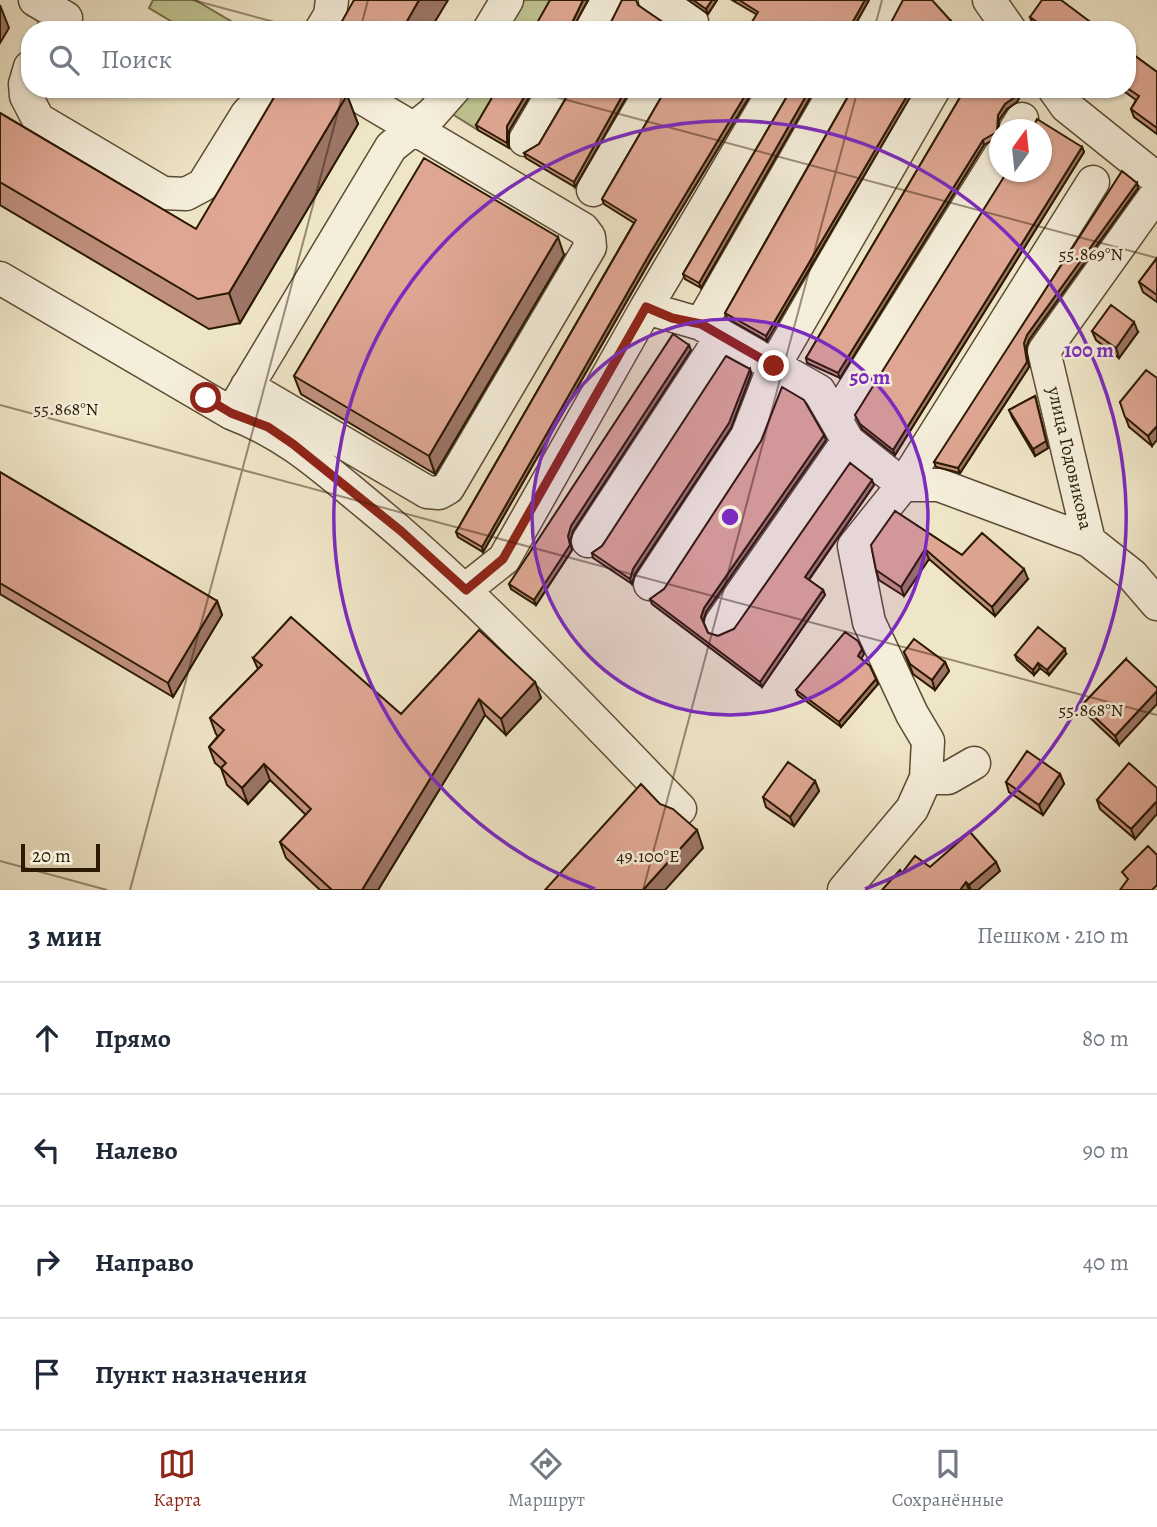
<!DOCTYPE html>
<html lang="ru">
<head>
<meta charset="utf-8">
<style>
	body { margin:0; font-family:Alegreya,serif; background:#f6f6f7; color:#1f2937 }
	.compass { position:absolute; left:989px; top:119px; width:63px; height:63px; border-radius:50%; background:#fff; box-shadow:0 2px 5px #0004; rotate:15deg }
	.scale { position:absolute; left:21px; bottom:18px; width:79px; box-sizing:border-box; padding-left:7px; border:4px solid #2b1902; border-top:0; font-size:19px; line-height:24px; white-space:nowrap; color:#2b1902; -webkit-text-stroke:5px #f5eedb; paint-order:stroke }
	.stop { position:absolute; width:21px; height:21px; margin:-16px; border:5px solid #8f2418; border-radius:50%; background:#fff }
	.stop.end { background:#8f2418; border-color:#fff; box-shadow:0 2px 7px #0008 }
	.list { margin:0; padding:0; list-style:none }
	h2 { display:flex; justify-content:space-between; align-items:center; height:91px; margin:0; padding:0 28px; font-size:30px }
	h2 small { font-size:23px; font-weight:400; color:#747a83 }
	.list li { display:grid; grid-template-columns:46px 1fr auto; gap:21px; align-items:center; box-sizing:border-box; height:112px; padding:0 28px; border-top:2px solid #e0e1e3 }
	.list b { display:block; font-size:26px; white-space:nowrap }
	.list em { font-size:23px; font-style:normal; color:#747a83 }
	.icon { flex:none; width:38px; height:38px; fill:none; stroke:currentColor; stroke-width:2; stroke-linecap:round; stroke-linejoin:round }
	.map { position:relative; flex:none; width:1157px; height:890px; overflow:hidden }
	.search { position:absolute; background:#fff; box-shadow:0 2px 5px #0004; left:21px; right:21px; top:21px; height:77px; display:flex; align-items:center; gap:18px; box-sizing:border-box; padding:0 24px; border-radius:28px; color:#747a83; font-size:26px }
	.sheet { height:539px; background:#fff }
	nav { display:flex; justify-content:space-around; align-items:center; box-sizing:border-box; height:98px; border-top:2px solid #e0e1e3; background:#fff; font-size:19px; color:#747a83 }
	nav a { display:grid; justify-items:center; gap:4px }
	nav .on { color:#8f2418 }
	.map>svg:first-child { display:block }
	.green { fill:#bfc391; stroke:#756e4a; stroke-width:2 }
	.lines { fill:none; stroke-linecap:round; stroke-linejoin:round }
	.minor-casing { stroke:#5c4c33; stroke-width:35 }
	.minor { stroke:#f5eedb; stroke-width:32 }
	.wall { fill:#c0907e; stroke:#2b1902; stroke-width:2 }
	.shaded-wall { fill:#9c7567; stroke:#2b1902; stroke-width:2 }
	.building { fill:#dfa793; stroke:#2b1902; stroke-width:2 }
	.route { stroke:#8f2418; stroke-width:9 }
	.ticks { fill:none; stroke:#2b1902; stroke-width:2; stroke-opacity:0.45 }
	.ring { fill:none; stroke:#7b2cbf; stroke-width:3.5 }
	.labels { text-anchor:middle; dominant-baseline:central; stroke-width:5; stroke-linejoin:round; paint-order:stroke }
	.street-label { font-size:19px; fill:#2b1902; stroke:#f5eedb }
	.ticks-label { font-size:18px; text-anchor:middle; fill:#2b1902; stroke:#f5eedb; stroke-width:5; stroke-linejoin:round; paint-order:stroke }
	.centre { fill:#7b2cbf; stroke:#f5eedb; stroke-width:3.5 }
	.ring-label { font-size:21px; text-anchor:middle; font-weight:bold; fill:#7b2cbf; stroke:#f5eedb; stroke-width:5; stroke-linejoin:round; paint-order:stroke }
</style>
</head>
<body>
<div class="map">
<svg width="1157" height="890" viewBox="0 0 1157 890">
	<rect width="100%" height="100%" fill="#efe5c7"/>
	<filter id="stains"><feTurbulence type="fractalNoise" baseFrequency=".00286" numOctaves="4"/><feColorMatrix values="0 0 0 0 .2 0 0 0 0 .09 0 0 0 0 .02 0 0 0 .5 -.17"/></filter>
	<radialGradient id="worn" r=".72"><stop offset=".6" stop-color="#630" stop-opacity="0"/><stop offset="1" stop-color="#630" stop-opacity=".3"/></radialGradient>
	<path class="green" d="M153 0H195L246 30H186L149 8Z
		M520 0H555L537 30H502Z
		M467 89H502L478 130 452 114Z"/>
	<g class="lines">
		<g class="minor-casing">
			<path id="minor" d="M35 0 66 18 53 30
				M655 0 692 22 687 30
				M989 0 1010 30
				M321 30 330 15 332 0
				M489 30 507 0
				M591 30 608 0
				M871 30 888 0
				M30 67 25 84 26 96 38 119 163 193 186 194 203 185 247 114 270 89
				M1054 89 1066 106 1157 179
				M1015 130 1022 119
				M525 140 555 89
				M593 190 652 89
				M1157 193 1044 351 1089 541 1132 575 1157 604
				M0 278 231 413C287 434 322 467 367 504 480 597 578 705 680 809
				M646 308 775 89
				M701 324 836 89
				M247 386 427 492 439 493 448 488 590 247 589 237 583 229 347 89
				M238 402 391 147 432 114 454 89
				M836 418 1000 155
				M588 541 722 336
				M650 584 747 436 774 366 934 89
				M465 590 504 559 646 308 701 324 819 391 848 441 903 485 1093 182
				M721 623 848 441
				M926 778H948L974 763
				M844 890 912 809 926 778 928 741 912 714 869 622 854 546 903 485H939L1089 541"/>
		</g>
		<use href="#minor" class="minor"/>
	</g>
	<path class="wall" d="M688 0H717L708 14Z
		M732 0H869L853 29 756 14Z
		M1030 17 1101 30H1040L1033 25Z
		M1127 50 1157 72V134L1134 117 1131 109 1136 100 1121 89H1127Z
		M569 89H631L575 187 526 158 524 153 539 144 569 93Z
		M666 89H754L651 259 483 552 458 537 456 532 634 223 604 204 602 199Z
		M789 89H815L701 288 685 279 683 274 789 93Z
		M965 89H1024L1017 102 1007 109 999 120 998 137 984 145 840 378 807 363 806 358Z
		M850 93 767 341 727 318 725 313Z
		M347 95 358 124 240 323 209 329 0 205V113L196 229Z
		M476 125 509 131V148L478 130Z
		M1082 147 1084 152 895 455 862 429 855 415Z
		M1137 183 1138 188 1029 340 1026 348 1029 367 960 473 936 467 934 462Z
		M564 255 435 474 301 394 294 376Z
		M1157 258V302L1143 292 1139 282Z
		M1092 331 1138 332 1119 358 1096 340Z
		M691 350 573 531 570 541 572 550 536 605 511 589 509 584Z
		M750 369 751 374 731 428 635 574 632 584 593 558 592 553 602 546Z
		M1157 378 1152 446 1129 427 1120 402Z
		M1035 396 1048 448 1035 456 1012 417 1009 410Z
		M824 435 826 440 706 612 703 621 708 633 718 636 734 629 874 485 809 580 823 590 825 595 762 687 652 604 650 599 664 589Z
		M0 472 217 601 222 615 173 697 0 594Z
		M895 511 962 555 1028 579 995 616 929 559 904 596 879 580 876 570Z
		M904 652 945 662 949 671 935 690 913 674Z
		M864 654 861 658 878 684 841 727 798 695 796 690Z
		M1066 654 1049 675 1040 668 1034 675 1017 660 1015 655Z
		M253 658 401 714 535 682 541 698 506 735 485 715 378 890H320L286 858 280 842 306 815 270 780 248 804 227 785 221 768 215 763 209 747 218 736 216 734 210 718 258 669Z
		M1126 659 1119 745 1086 714 1082 705Z
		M1060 774 1064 784 1043 815 1009 792 1006 782Z
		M815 781 819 791 794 826 766 807 763 797Z
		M1157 788 1135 839 1100 809 1097 800Z"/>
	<path class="shaded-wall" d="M419 0H448L430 30H402Z
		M583 0H588L572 30 571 25Z
		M712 0H717L708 14 706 9Z
		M865 0H869L852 30 851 25Z
		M0 5 9 28 0 43Z
		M951 21 953 25 950 30H946Z
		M529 89H534L509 131V148L507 143V126Z
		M626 89H631L575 187 574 182Z
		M749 89H754L651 259 483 552 482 547 649 255Z
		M810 89H815L701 288 699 283Z
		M911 89H915L767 341 766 336Z
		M1019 89H1024L1017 102 1007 109 999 120 998 137 997 132 998 115 1005 104Z
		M347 95 358 124 240 323 229 293Z
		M983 140 984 145 840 378 838 373Z
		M1082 147 1084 152 895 455 893 450Z
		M1137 183 1138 188 1029 340 1026 348 1029 367 960 473 958 468 1027 335Z
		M558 237 564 255 435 474 429 456Z
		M1134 322 1138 332 1119 358 1116 348Z
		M689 345 691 350 573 531 570 541 572 550 536 605 534 600 568 536 571 526Z
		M750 369 751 374 731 428 635 574 632 584 630 579 633 569Z
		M1035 396 1048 448 1035 456 1033 449Z
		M1157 426V440L1152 446 1148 436Z
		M824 435 826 440 706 612 703 622 701 617 704 608Z
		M872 480 874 485 807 582 805 577Z
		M925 549 929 559 904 596 901 587Z
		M1024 569 1028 579 995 616 992 607Z
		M823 590 825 595 762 687 760 682Z
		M217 601 222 615 173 697 168 683Z
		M862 649 864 654 860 661 858 656Z
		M1065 649 1066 654 1049 675 1047 670Z
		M945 662 949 671 935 690 932 680Z
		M1038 663 1040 668 1034 675 1033 670Z
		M876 679 878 684 841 727 839 722Z
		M535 682 541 698 506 735 501 719Z
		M1157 691V704L1119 745 1115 736Z
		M479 699 485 715 378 890H362Z
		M264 764 270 780 248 804 242 788Z
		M1060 774 1064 784 1043 815 1039 805Z
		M815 781 819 791 794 826 790 817Z
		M1157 801V814L1135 839 1131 829Z
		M697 830 703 848 665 890H643Z
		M996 862 1000 871 978 890H971L969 885Z
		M966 882 969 890H960Z"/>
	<path class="building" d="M354 0H419L402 30H337Z
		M550 0H583L571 25 572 30H533Z
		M622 0H636L638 5 667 25 670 30H607Z
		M693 0H712L706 9Z
		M739 0H865L851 25 852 30H747L758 12Z
		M903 0H932L951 21 946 30H887Z
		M1042 0H1061L1101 30H1048L1030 17Z
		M1127 50 1157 72V128L1131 109 1139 96 1127 88Z
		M279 89H338L347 95 229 293 198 299 0 182V113L196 229Z
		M497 89H529L507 126V143L476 125Z
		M569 89H626L574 182 524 153 539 144 569 93Z
		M666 89H749L649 255 482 547 456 532 636 220 602 199Z
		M789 89H810L699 283 683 274 789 93Z
		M851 89H911L766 336 725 313 850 93Z
		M965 89H1019L1015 97 1005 104 998 115 997 132 983 140 838 373 806 358Z
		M1037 119 1082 147 893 450 860 424 855 415 1007 172H1041V130H1032Z
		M424 158 558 237 429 456 294 376Z
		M1122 171 1137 183 1027 335 1024 343 1027 362 958 468 934 462Z
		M1157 258V295L1139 282Z
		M1111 305 1134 322 1116 348 1092 331Z
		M673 334 689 345 571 526 568 536 570 545 534 600 509 584Z
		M726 356 750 369 729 423 633 569 630 579 592 553 602 546Z
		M1146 370 1157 378V426L1148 436 1125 417 1120 402Z
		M782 387 804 400 824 435 704 608 701 617 708 633 718 636 734 629 850 463 872 480 805 577 823 590 760 682 650 599 664 589 761 441Z
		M1035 396 1046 441 1033 449 1009 410Z
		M0 472 217 601 168 683 0 583Z
		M895 511 962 555 982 533 1024 569 992 607 925 549 901 587 876 570 871 545Z
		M291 617 401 714 479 630 535 682 501 719 479 699 362 890H332L280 842 311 809 264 764 242 788 221 768 226 763 209 747 224 730 210 718 262 665 253 658Z
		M1038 627 1065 649 1047 670 1038 663 1033 670 1015 655Z
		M845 632 858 641 862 649 858 656 870 666 876 679 839 722 796 690Z
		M914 639 945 662 932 680 910 664 904 652Z
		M1126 659 1157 688V691L1115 736 1082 705Z
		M1027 751 1060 774 1039 805 1006 782Z
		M788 762 815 781 790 817 763 797Z
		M1129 763 1157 788V801L1131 829 1097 800Z
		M641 784 660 804 673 809 697 830 643 890H545Z
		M970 832 996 862 969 885 966 882 960 890H882L900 870 902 873 915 856 930 867Z
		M1148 846 1157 855V885L1152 890H1120L1128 879 1122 872Z"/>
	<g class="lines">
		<path class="route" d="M206 398 231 413 268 427 293 444 401 531 466 590 503 559 646 307 672 318 701 324 774 366"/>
	</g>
	<path class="ticks" d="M193 0 304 30M360 30 368 0M874 30 882 0M526 89 1157 258M0 405 1157 715M0 861 107 890M130 890 344 89M643 890 858 89M1157 890V889"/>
	<circle cx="730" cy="517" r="198" fill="#7b2cbf" fill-opacity=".12"/>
	<g class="ring">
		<circle cx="730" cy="517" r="198"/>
		<path d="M595 889A396 396 0 1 1 865 889"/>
	</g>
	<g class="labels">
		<g class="street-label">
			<text transform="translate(1070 458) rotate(77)">улица Годовикова</text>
		</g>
	</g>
	<g class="ticks-label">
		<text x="1091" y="260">55.869°N</text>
		<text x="66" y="415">55.868°N</text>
		<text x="1091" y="716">55.868°N</text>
		<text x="648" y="862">49.100°E</text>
	</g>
	<circle cx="730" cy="517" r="10" class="centre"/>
	<g class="ring-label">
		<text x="1089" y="357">100 m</text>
		<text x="870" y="384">50 m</text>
	</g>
	<rect width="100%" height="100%" filter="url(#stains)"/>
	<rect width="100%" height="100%" fill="url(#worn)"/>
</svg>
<svg class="compass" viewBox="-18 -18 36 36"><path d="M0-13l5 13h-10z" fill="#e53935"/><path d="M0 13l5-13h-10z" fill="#747a83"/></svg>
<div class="scale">20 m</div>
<div class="stop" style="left:206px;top:398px"></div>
<div class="stop end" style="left:774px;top:366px"></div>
<div class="search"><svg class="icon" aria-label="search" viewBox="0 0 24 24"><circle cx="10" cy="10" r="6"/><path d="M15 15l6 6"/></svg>Поиск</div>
</div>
<section class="sheet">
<h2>3 мин<small>Пешком · 210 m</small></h2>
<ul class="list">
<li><svg class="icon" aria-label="ahead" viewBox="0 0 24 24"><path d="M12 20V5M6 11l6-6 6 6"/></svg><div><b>Прямо</b></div><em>80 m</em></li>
<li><svg class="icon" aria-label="left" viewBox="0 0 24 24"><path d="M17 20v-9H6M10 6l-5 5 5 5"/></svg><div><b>Налево</b></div><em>90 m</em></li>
<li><svg class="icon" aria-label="right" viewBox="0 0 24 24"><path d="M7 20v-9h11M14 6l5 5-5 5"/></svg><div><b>Направо</b></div><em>40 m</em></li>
<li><svg class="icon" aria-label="arrive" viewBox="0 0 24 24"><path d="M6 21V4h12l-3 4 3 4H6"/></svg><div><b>Пункт назначения</b></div></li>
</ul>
</section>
<nav>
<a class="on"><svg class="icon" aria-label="map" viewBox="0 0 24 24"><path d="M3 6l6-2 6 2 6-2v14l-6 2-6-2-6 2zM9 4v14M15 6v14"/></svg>Карта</a>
<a><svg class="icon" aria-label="directions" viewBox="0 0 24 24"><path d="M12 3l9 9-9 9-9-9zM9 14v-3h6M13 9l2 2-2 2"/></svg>Маршрут</a>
<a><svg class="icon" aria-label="saved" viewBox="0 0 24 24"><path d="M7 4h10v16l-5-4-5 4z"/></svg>Сохранённые</a>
</nav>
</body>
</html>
